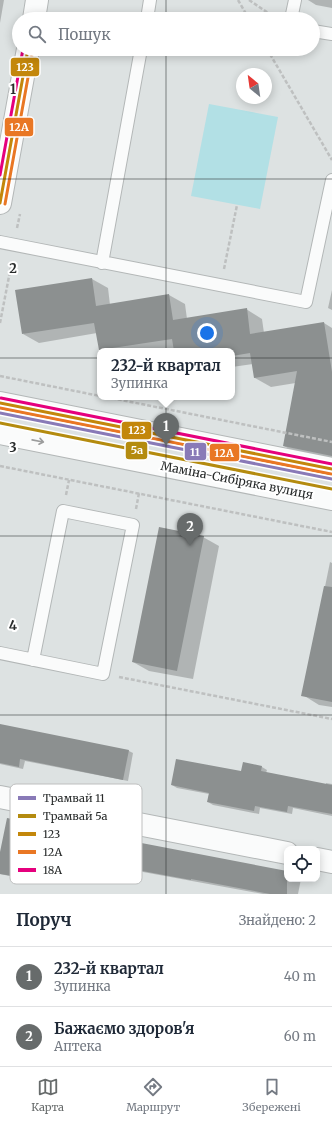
<!DOCTYPE html>
<html lang="uk">
<head>
<meta charset="utf-8">
<style>
	body { margin:0; font-family:Merriweather,serif; background:#f6f6f7; color:#1f2937 }
	.controls { position:absolute; right:12px; bottom:12px; display:grid; overflow:hidden; border-radius:8px; box-shadow:0 2px 10px #0003 }
	.controls button { width:36px; height:36px; display:grid; place-items:center; padding:0; border:0; border-bottom:1px solid #e0e1e3; background:#fff; color:#1f2937; font:20px sans-serif }
	.compass { position:absolute; left:236px; top:68px; width:36px; height:36px; border-radius:50%; background:#fff; box-shadow:0 2px 10px #0003; rotate:331deg }
	.you { position:absolute; left:207px; top:333px; width:14px; height:14px; margin:-10px; border:3px solid #fff; border-radius:50%; background:#1a73e8; box-shadow:0 0 0 6px #1a73e833 }
	.badge { display:grid; place-items:center; width:26px; height:26px; border-radius:50%; background:#676b6b; color:#fff; font-size:13px; font-weight:700 }
	.pin { position:absolute; translate:-50% -33px; filter:drop-shadow(0 1px 2px #0008) }
	.pin::after { content:''; position:absolute; top:21px; width:14px; height:12px; background:inherit; clip-path:polygon(0 0,100% 0,50% 100%) }
	.popup { position:absolute; left:97px; top:348px; width:138px; height:52px; box-sizing:border-box; display:grid; place-content:center; border-radius:8px; background:#fff; filter:drop-shadow(0 1px 3px #0005); font-size:13px; white-space:nowrap; color:#747a83 }
	.popup b { font-size:15px; color:#1f2937 }
	.popup::after { content:''; position:absolute; left:50%; top:100%; margin-left:-8px; border:8px solid transparent; border-top-color:#fff }
	.list { margin:0; padding:0; list-style:none }
	h2 { display:flex; justify-content:space-between; align-items:center; height:52px; margin:0; padding:0 16px; font-size:17px }
	h2 small { font-size:13px; font-weight:400; color:#747a83 }
	.list li { display:grid; grid-template-columns:26px 1fr auto; gap:12px; align-items:center; box-sizing:border-box; height:60px; padding:0 16px; border-top:1px solid #e0e1e3 }
	.list b { display:block; font-size:15px; white-space:nowrap }
	.list p { margin:0; font-size:13px; white-space:nowrap; color:#747a83 }
	.list em { font-size:13px; font-style:normal; color:#747a83 }
	.icon { flex:none; width:22px; height:22px; fill:none; stroke:currentColor; stroke-width:2; stroke-linecap:round; stroke-linejoin:round }
	.map { position:relative; flex:none; width:332px; height:894px; overflow:hidden }
	.search { position:absolute; background:#fff; box-shadow:0 2px 10px #0003; left:12px; right:12px; top:12px; height:44px; display:flex; align-items:center; gap:10px; box-sizing:border-box; padding:0 14px; border-radius:22px; color:#747a83; font-size:15px }
	.sheet { height:172px; background:#fff }
	nav { display:flex; justify-content:space-around; align-items:center; box-sizing:border-box; height:56px; border-top:1px solid #e0e1e3; background:#fff; font-size:11px; color:#747a83 }
	nav a { display:grid; justify-items:center; gap:2px }
	nav .on { color:#676b6b }
	.map>svg:first-child { display:block }
	.garden { fill:#b2e0e5 }
	.shadow { fill:#0003 }
	.building { fill:#8c9090 }
	.lines { fill:none; stroke-linecap:round; stroke-linejoin:round }
	.service-casing { stroke:#b3b7b7; stroke-width:14 }
	.minor-casing { stroke:#b3b7b7; stroke-width:24 }
	.tertiary-casing { stroke:#b3b7b7; stroke-width:24 }
	.secondary-casing { stroke:#b3b7b7; stroke-width:24 }
	.path { stroke:#bec0c0; stroke-width:2.5; stroke-dasharray:4 2; stroke-linecap:butt }
	.service { stroke:#fafbfb; stroke-width:12 }
	.minor { stroke:#fafbfb; stroke-width:22 }
	.tertiary { stroke:#fafbfb; stroke-width:22 }
	.secondary { stroke:#fafbfb; stroke-width:22 }
	.bus-1-casing { stroke:#fff; stroke-width:6 }
	.bus-2-casing { stroke:#fff; stroke-width:6 }
	.bus-3-casing { stroke:#fff; stroke-width:6 }
	.bus-1 { stroke:#c3870b; stroke-width:3 }
	.bus-2 { stroke:#e97724; stroke-width:3 }
	.bus-3 { stroke:#e5007d; stroke-width:3 }
	.tram-1-casing { stroke:#fff; stroke-width:6 }
	.tram-2-casing { stroke:#fff; stroke-width:6 }
	.tram-1 { stroke:#897ab7; stroke-width:3 }
	.tram-2 { stroke:#b48b0f; stroke-width:3 }
	.oneway { stroke:#9c9d9d }
	.grid { fill:none; stroke:#282b2b; stroke-width:1; stroke-opacity:0.55 }
	.labels { text-anchor:middle; dominant-baseline:central; stroke-width:4; stroke-linejoin:round; paint-order:stroke }
	.street-label { font-size:12px; fill:#282b2b; stroke:#fff }
	.key { fill:#fff; stroke:#bebfbf; stroke-width:1 }
	.key-label { font-size:11px; fill:#282b2b }
	.grid-label { font-size:13px; text-anchor:middle; font-weight:bold; fill:#282b2b; stroke:#fff; stroke-width:4; stroke-linejoin:round; paint-order:stroke }
	.line-badge { stroke:#fff; stroke-width:1.5 }
	.badge-label { font-size:11px; text-anchor:middle; font-weight:bold; fill:#fff }
</style>
</head>
<body>
<div class="map">
<svg width="332" height="894" viewBox="0 0 332 894">
	<rect width="100%" height="100%" fill="#dde2e2"/>
	<path class="garden" d="M209 104 278 117 260 209 191 196Z"/>
	<path class="shadow" d="M0 0H4L0 23Z
		M308 0H332V8L316 5Z
		M92 279 108 288 110 305 169 295 185 304 187 319 246 309 262 319 264 333 324 323 332 328V375L308 381 271 387 255 378 253 364 232 367V351H175V350L165 351H102L100 350 97 333 39 343 23 334Z
		M332 290V310L328 308Z
		M332 396V458L291 450 284 446Z
		M203 537 219 546 193 679 149 671 133 662Z
		M330 562 332 563V707L319 705 303 695Z
		M0 725 129 751 133 753 128 781 25 761 23 769 0 764Z
		M244 763 262 767 267 770 266 773 326 785V783L332 784V816L293 808 292 814 260 808 259 814 213 805 208 802 209 794 177 788 172 785 242 772Z
		M83 834 87 836 79 877 32 869 29 880 0 874V857Z
		M127 867 287 872V879H301L298 894H263L132 870Z"/>
	<path class="building" d="M92 278 96 306 169 294 173 320 247 308 250 334 324 322 332 372V456L283 446 297 371 254 378 250 353 232 356V351H174L172 339 99 350 94 323 22 334 15 290Z
		M159 527 204 536 177 671 132 662Z
		M324 586 332 587V702L301 696Z
		M0 724 129 750 123 780 20 759 19 767 0 763Z
		M176 759 241 771 243 762 262 766 261 771 332 785V814L288 806 287 812 255 806 254 811 207 802 209 793 171 785Z
		M7 818 83 833 75 875 27 867 25 878 0 874V852Z
		M131 841 287 871V894H270L191 879V880L126 868Z"/>
	<g class="lines">
		<g class="service-casing">
			<path id="service" d="M147 19 150 0
				M291 19 295 0
				M313 31 332 34
				M0 242 306 302 332 180
				M102 263 141 49
				M0 653 103 674 133 525 63 511 33 660"/>
		</g>
		<g class="minor-casing">
			<path id="minor" d="M0 797 287 853
				M317 859 332 862"/>
		</g>
		<g class="tertiary-casing">
			<path id="tertiary" d="M34 19 37 0
				M0 203 28 49"/>
		</g>
		<g class="secondary-casing">
			<path id="secondary" d="M0 403 332 469
				M0 433 332 499"/>
		</g>
		<path class="path" d="M238 0 249 19
			M249 0 274 17
			M267 49 332 160
			M17 228 20 214
			M224 269 237 205
			M0 323 12 261
			M0 376 100 396
			M106 397 332 442
			M0 466 332 532
			M66 495 69 480
			M136 509 139 493
			M119 677 332 719"/>
		<use href="#service" class="service"/>
		<use href="#minor" class="minor"/>
		<use href="#tertiary" class="tertiary"/>
		<use href="#secondary" class="secondary"/>
		<g class="bus-1-casing">
			<path id="bus-1" d="M0 203 28 49
				M0 403 332 469"/>
		</g>
		<g class="bus-2-casing">
			<path id="bus-2" d="M5 204 33 50
				M0 408 331 474"/>
		</g>
		<g class="bus-3-casing">
			<path id="bus-3" d="M0 175 23 49
				M1 398 332 464"/>
		</g>
		<use href="#bus-1" class="bus-1"/>
		<use href="#bus-2" class="bus-2"/>
		<use href="#bus-3" class="bus-3"/>
		<g class="tram-1-casing">
			<path id="tram-1" d="M0 413 332 479"/>
		</g>
		<g class="tram-2-casing">
			<path id="tram-2" d="M0 423 332 489"/>
		</g>
		<use href="#tram-1" class="tram-1"/>
		<use href="#tram-2" class="tram-2"/>
	</g>
	<defs><path id="oneway-shaft" d="M-6 0H5M1.5-3L5.5 0L1.5 3" fill="none" stroke-width="1.6" stroke-linecap="round" stroke-linejoin="round"/></defs>
	<use class="oneway" href="#oneway-shaft" transform="translate(38 441) rotate(11)"/>
	<path class="grid" d="M166 0V19M166 49V894M0 179H332M0 358H332M0 536H332M0 715H332"/>
	<g class="labels">
		<g class="street-label">
			<text transform="translate(237 480) rotate(11)">Маміна-Сибіряка вулиця</text>
		</g>
	</g>
	<rect x="10" y="784" width="132" height="100" rx="6" class="key"/>
	<rect x="18" y="796" width="18" height="4" fill="#897ab7"/>
	<rect x="18" y="814" width="18" height="4" fill="#b48b0f"/>
	<rect x="18" y="832" width="18" height="4" fill="#c3870b"/>
	<rect x="18" y="850" width="18" height="4" fill="#e97724"/>
	<rect x="18" y="868" width="18" height="4" fill="#e5007d"/>
	<g class="key-label">
		<text x="43" y="802">Трамвай 11</text>
		<text x="43" y="820">Трамвай 5а</text>
		<text x="43" y="838">123</text>
		<text x="43" y="856">12А</text>
		<text x="43" y="874">18А</text>
	</g>
	<g class="grid-label">
		<text x="13" y="94">1</text>
		<text x="13" y="273">2</text>
		<text x="13" y="452">3</text>
		<text x="13" y="630">4</text>
	</g>
	<g class="line-badge">
		<rect x="10" y="57" width="30" height="20" rx="4" fill="#c3870b"/>
		<rect x="4" y="117" width="30" height="20" rx="4" fill="#e97724"/>
		<rect x="121" y="421" width="31" height="19" rx="4" fill="#c3870b"/>
		<rect x="125" y="441" width="23" height="19" rx="4" fill="#b48b0f"/>
		<rect x="184" y="442" width="23" height="19" rx="4" fill="#897ab7"/>
		<rect x="209" y="443" width="31" height="19" rx="4" fill="#e97724"/>
	</g>
	<g class="badge-label">
		<text x="25" y="71">123</text>
		<text x="19" y="131">12А</text>
		<text x="137" y="434">123</text>
		<text x="137" y="454">5а</text>
		<text x="195" y="456">11</text>
		<text x="224" y="457">12А</text>
	</g>
</svg>
<div class="controls">
<button><svg class="icon" aria-label="locate" viewBox="0 0 24 24"><circle cx="12" cy="12" r="6"/><path d="M12 2v4M12 18v4M2 12h4M18 12h4"/></svg></button>
</div>
<svg class="compass" viewBox="-18 -18 36 36"><path d="M0-13l5 13h-10z" fill="#e53935"/><path d="M0 13l5-13h-10z" fill="#747a83"/></svg>
<div class="you"></div>
<div class="pin badge" style="left:166px;top:446px">1</div>
<div class="popup"><b>232-й квартал</b>Зупинка</div>
<div class="pin badge" style="left:190px;top:546px">2</div>
<div class="search"><svg class="icon" aria-label="search" viewBox="0 0 24 24"><circle cx="10" cy="10" r="6"/><path d="M15 15l6 6"/></svg>Пошук</div>
</div>
<section class="sheet">
<h2>Поруч<small>Знайдено: 2</small></h2>
<ul class="list">
<li><span class="badge">1</span><div><b>232-й квартал</b><p>Зупинка</p></div><em>40 m</em></li>
<li><span class="badge">2</span><div><b>Бажаємо здоров'я</b><p>Аптека</p></div><em>60 m</em></li>
</ul>
</section>
<nav>
<a class="on"><svg class="icon" aria-label="map" viewBox="0 0 24 24"><path d="M3 6l6-2 6 2 6-2v14l-6 2-6-2-6 2zM9 4v14M15 6v14"/></svg>Карта</a>
<a><svg class="icon" aria-label="directions" viewBox="0 0 24 24"><path d="M12 3l9 9-9 9-9-9zM9 14v-3h6M13 9l2 2-2 2"/></svg>Маршрут</a>
<a><svg class="icon" aria-label="saved" viewBox="0 0 24 24"><path d="M7 4h10v16l-5-4-5 4z"/></svg>Збережені</a>
</nav>
</body>
</html>
